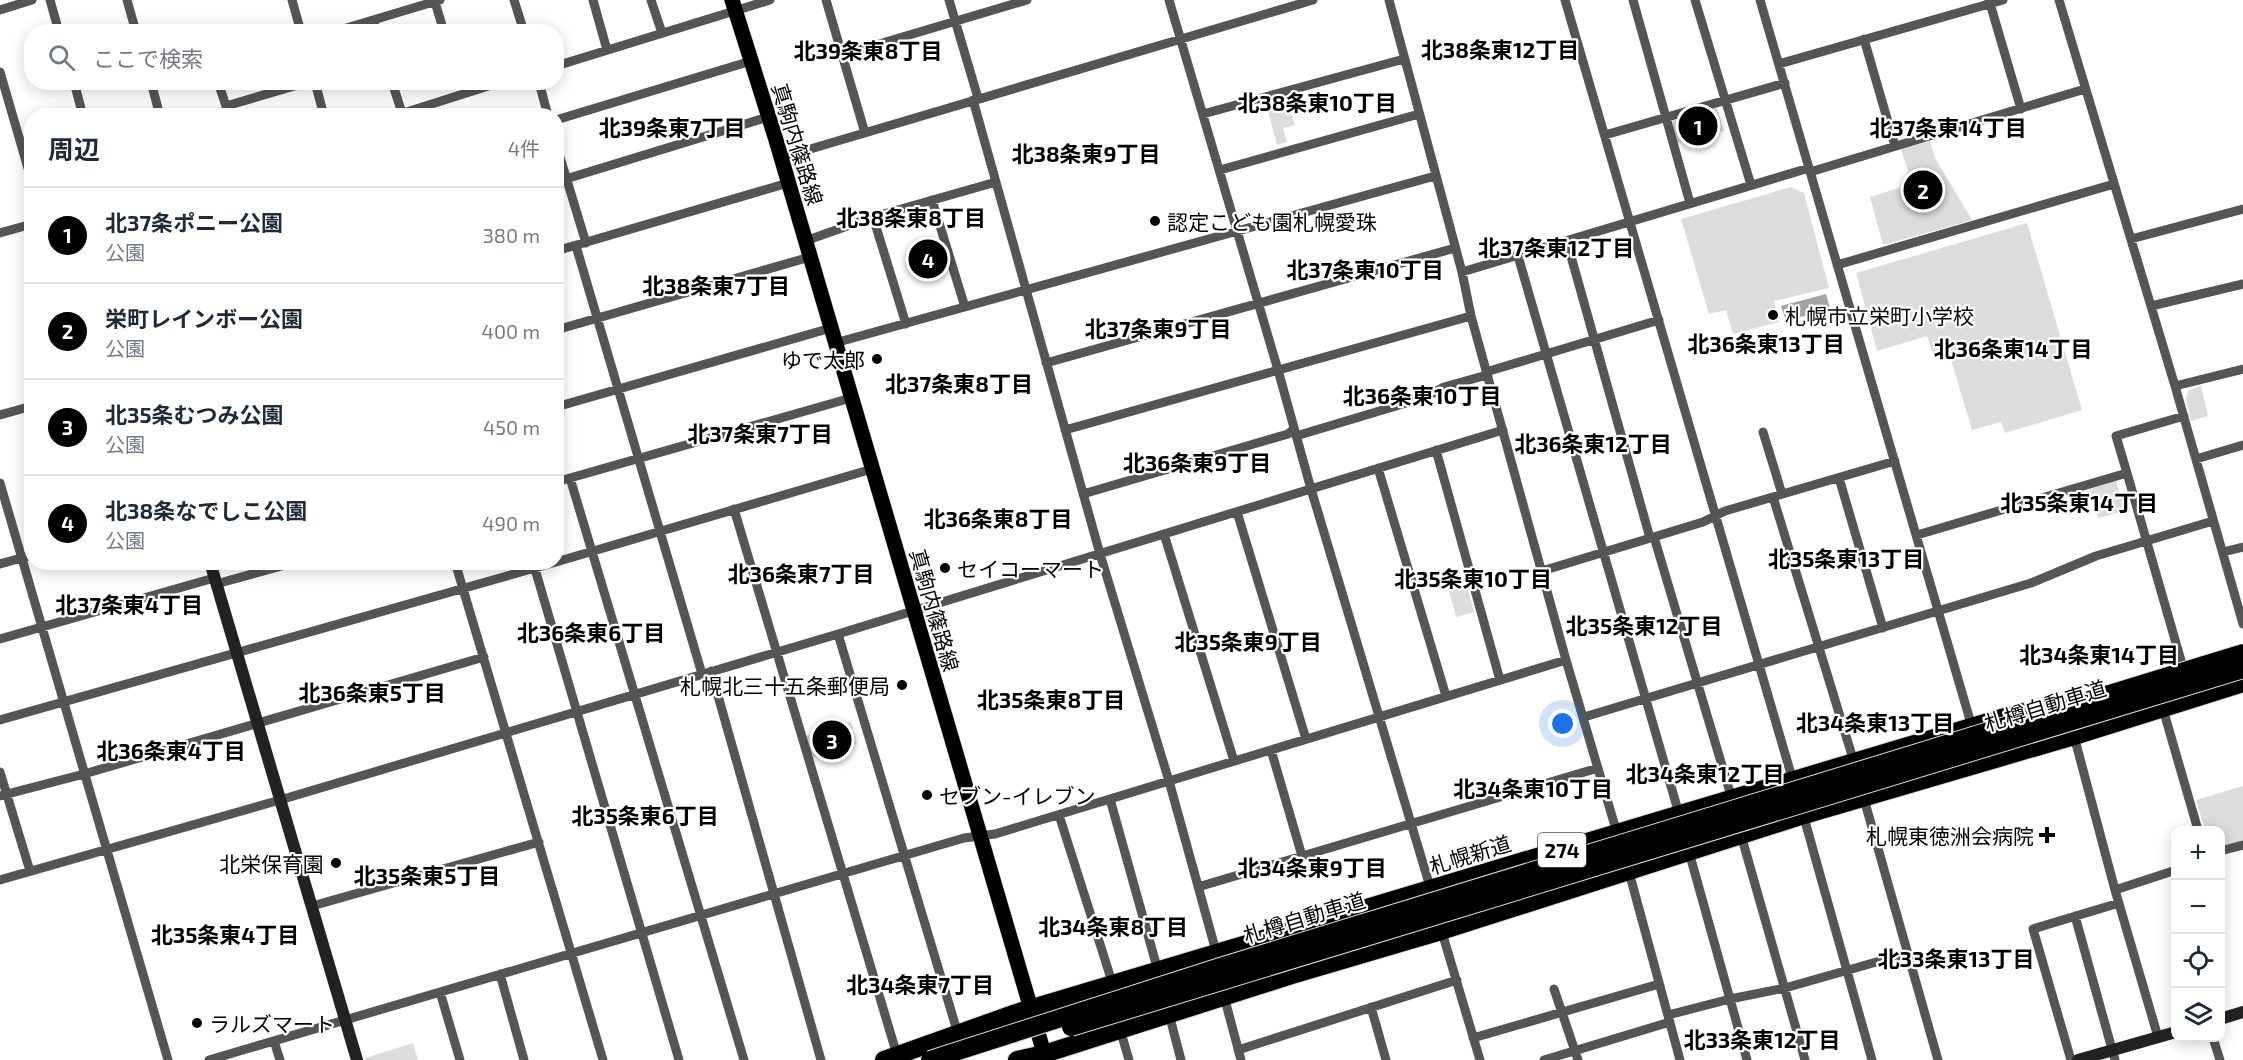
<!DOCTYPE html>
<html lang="ja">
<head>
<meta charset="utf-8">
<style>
	body { margin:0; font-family:"Exo 2","Noto Sans JP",sans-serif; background:#f6f6f7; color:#1f2937 }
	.controls { position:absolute; right:18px; bottom:18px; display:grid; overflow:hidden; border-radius:12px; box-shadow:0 3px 15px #0003 }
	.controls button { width:54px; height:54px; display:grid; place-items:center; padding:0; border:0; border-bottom:2px solid #e0e1e3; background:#fff; color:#1f2937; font:30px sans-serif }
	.you { position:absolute; left:1563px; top:724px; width:21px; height:21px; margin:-15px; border:4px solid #fff; border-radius:50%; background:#1a73e8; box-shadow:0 0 0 9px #1a73e833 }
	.badge { display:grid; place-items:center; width:39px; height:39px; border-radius:50%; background:#000; color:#fff; font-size:20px; font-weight:700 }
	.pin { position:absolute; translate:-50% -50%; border:3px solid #fff; box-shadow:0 2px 6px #0006 }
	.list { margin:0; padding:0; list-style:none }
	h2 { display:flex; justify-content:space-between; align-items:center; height:78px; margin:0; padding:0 24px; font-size:26px }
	h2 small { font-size:20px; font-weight:400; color:#747a83 }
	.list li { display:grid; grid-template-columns:39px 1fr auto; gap:18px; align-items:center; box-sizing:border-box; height:96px; padding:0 24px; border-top:2px solid #e0e1e3 }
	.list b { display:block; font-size:22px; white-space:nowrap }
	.list p { margin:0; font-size:20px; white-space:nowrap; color:#747a83 }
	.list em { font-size:20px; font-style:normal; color:#747a83 }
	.icon { flex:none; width:33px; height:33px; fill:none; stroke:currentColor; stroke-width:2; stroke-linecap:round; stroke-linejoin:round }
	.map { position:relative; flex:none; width:2243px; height:1060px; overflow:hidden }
	.search { position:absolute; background:#fff; box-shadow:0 3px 15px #0003; left:24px; top:24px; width:540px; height:66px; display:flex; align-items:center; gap:15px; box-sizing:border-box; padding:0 21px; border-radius:24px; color:#747a83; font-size:22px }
	.panel { position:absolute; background:#fff; box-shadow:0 3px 15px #0003; left:24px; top:108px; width:540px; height:462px; border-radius:24px }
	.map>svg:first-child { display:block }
	.green { fill:#dcdcdc }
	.water { fill:#a3a3a3 }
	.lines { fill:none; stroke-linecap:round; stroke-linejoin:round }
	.primary-casing { stroke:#dbdbdb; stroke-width:16 }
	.highway-casing { stroke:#dbdbdb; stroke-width:20 }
	.street { stroke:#555; stroke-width:9 }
	.secondary { stroke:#222; stroke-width:12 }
	.primary { stroke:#000; stroke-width:15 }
	.highway { stroke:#000; stroke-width:18 }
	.highway-bridge-casing { stroke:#dbdbdb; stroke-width:20; stroke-linecap:butt }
	.highway-bridge { stroke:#000; stroke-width:18 }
	.poi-dot { fill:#000; stroke:#fff; stroke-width:2 }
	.labels { text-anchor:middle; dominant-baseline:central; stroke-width:4.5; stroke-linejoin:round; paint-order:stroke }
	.shield { fill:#fff; stroke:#4c4c4c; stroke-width:1.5 }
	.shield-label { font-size:20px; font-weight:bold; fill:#000 }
	.street-label { font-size:21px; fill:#000; stroke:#fff }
	.poi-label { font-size:21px; fill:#000; stroke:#fff; text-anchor:start }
	.neighbourhood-label { font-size:22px; font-weight:bold; fill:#000; stroke:#fff }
</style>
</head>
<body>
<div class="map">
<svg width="2243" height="1060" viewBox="0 0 2243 1060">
	<rect width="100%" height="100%" fill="#fff"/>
	<path class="green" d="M1287 97 1295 125 1283 128 1287 142 1277 145 1266 104Z
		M1717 108 1724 131 1677 143 1672 121Z
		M1930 141 1935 158 1972 220 1883 245 1870 197 1912 184 1901 149Z
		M1791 187 1804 193 1829 288 1774 301 1779 322 1733 334 1726 310 1709 314 1681 219Z
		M2027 223 2082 410 2005 433 2001 422 1972 430 1949 353 1934 358 1927 336 1877 351 1856 273Z
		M937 245 943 268 920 274 914 251Z
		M2201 386 2208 416 2191 421 2186 398 2189 390Z
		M2116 481 2125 511 2098 518 2090 489Z
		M1466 582 1474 612 1456 617 1448 587Z
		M851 722 857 744 812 758 806 736Z
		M2243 786V843L2221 849 2220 830H2205L2196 800Z
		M413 1043 418 1060H366L365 1058Z"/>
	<path class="water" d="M1826 294 1830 309 1786 321 1781 306Z"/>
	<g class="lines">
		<g class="primary-casing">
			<path id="primary" d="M732 0 776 140 1046 1060"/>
		</g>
		<g class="highway-casing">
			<path id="highway" d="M884 1060 1016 1013 2021 712
				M1017 1060 1044 1054 1292 975 1441 931 1804 815 2074 736 2243 683"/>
		</g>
		<path class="street" d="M50 0 59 32
			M127 0 136 32
			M292 0 301 32
			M514 0 524 32
			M593 0 607 50
			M651 0 662 33
			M826 0 865 133
			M949 0 978 98
			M1169 0 1278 370 1311 489 1431 890
			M1389 0 1462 272 1471 316 1566 660 1617 833
			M1565 0 1793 781
			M1633 0 1690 203
			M1695 0 1751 185
			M1760 0 1972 727
			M1989 0 2021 109
			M2059 0 2175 386 2243 624
			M435 2 444 32
			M0 10 32 0
			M373 20 377 32
			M333 32 440 0
			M1864 39 1895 146
			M842 55 1027 0
			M1779 64 2003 0
			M556 66 770 0
			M0 72 32 182
			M74 82 83 116
			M151 82 160 116
			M218 82 226 106 308 82
			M315 82 324 116
			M392 82 402 113
			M539 82 548 116
			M973 100 1100 554 1169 781 1217 955
			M1203 114 1404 59
			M394 116 501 82
			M556 120 751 61
			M1605 135 1785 83
			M556 144 586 243
			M780 158 1313 0
			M1220 170 1419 114
			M1810 172 2085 89
			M556 182 768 117
			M932 200 965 307
			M873 217 906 324
			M0 233 32 224
			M2131 239 2243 209
			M805 241 873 217 996 182
			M1567 242 1650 538
			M576 246 702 674
			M556 251 788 183
			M1518 256 1679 814
			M1837 265 2114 184
			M1462 272 1809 168
			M2151 306 2243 284
			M556 330 810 257
			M835 343 1435 176
			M1046 363 1455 248
			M1486 372 1659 320
			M2175 386 2243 369
			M556 407 831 328
			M0 415 32 406
			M1065 430 1471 316
			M1763 432 1782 494
			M1296 436 1426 397 1444 387 1487 375
			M1436 450 1500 680
			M2196 459 2243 445
			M1378 468 1446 696
			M2127 473 2182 664
			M570 478 744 1060
			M1839 478 1883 628
			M556 482 851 398
			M0 483 168 1060
			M1083 494 1288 434 1294 429
			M1773 497 1854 762
			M734 509 897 1055
			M1237 512 1306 739
			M1164 534 1234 761
			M1917 535 2127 473 2116 436 2184 416
			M1654 537 1732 799
			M2223 552 2243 547
			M455 562 603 1060
			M556 562 872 469
			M0 564 32 555
			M535 569 679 1060
			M1542 571 1703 522 1725 511 1895 461
			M216 584 296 562
			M838 634 958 1034
			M0 639 214 578
			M711 671 821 1060
			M2163 709 2198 830
			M1584 717 2031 583 2096 556 2213 521
			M0 720 556 562
			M2074 736 2115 890 2158 1037
			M1271 750 1302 856
			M0 772 30 871
			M0 796 84 774 484 657
			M1110 799 1158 971
			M1864 799 1938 1060
			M1803 814 1872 1060
			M1059 815 1113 985
			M1741 835 1805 1060
			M2220 851 2243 845
			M1689 852 1747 1060
			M1629 872 1680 1060
			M0 880 280 800 838 634 1503 430
			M1198 887 1598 768
			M2115 890 2176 870
			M312 906 539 842
			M2075 916 2115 1060
			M1441 929 1480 1060
			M500 974 524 1060
			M1554 989 1578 1060
			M440 992 460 1060
			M1224 996 1241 1060
			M1371 1007 1386 1060
			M1169 1014 1181 1060
			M1668 1015 1730 999 1785 988 1908 953
			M1120 1029 1129 1060
			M1473 1038 1659 984
			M2213 1038 2220 1060
			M274 1041 280 1060
			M1238 1050 1457 980
			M209 1060 964 838 995 834 1566 660
			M1544 1060 1670 1022
			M2071 1060 2033 929 2119 903"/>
		<path class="secondary" d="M210 562 357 1060
			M2220 1019 2243 1012
			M2078 1060 2176 1032"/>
		<use href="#primary" class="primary"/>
		<use href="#highway" class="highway"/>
		<g class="highway-bridge-casing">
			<path id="highway-bridge" d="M1071 1027 2243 669
				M930 1060 1220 967 2243 653"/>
		</g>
		<use href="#highway-bridge" class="highway-bridge"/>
	</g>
	<g class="poi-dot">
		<circle cx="1155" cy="221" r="6"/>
		<circle cx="1773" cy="315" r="6"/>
		<circle cx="877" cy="359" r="6"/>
		<circle cx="945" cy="568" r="6"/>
		<circle cx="902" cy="685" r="6"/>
		<circle cx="927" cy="795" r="6"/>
		<path d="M2044 826h6v6h6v6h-6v6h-6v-6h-6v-6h6z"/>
		<circle cx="336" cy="863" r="6"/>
		<circle cx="197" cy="1023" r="6"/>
	</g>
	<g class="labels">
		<rect class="shield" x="1538" y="833" width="48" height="34" rx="4.5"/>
		<g class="shield-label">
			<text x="1562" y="850">274</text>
		</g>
		<g class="street-label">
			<text transform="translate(798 144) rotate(73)">真駒内篠路線</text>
			<text transform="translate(935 610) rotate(74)">真駒内篠路線</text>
			<text transform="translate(2045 705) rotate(-17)">札樽自動車道</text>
			<text transform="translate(1470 854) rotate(-17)">札幌新道</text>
			<text transform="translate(1304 917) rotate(-17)">札樽自動車道</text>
		</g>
		<g class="poi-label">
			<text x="1167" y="221">認定こども園札幌愛珠</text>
			<text x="1785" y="315">札幌市立栄町小学校</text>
			<text x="865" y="359" text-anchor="end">ゆで太郎</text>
			<text x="957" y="568">セイコーマート</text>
			<text x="890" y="685" text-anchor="end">札幌北三十五条郵便局</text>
			<text x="939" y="795">セブン-イレブン</text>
			<text x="2034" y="835" text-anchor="end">札幌東徳洲会病院</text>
			<text x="324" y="863" text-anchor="end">北栄保育園</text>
			<text x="209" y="1023">ラルズマート</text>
		</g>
		<g class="neighbourhood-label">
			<text x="1500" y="49">北38条東12丁目</text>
			<text x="868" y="50">北39条東8丁目</text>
			<text x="1317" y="102">北38条東10丁目</text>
			<text x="672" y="127">北39条東7丁目</text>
			<text x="1948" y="127">北37条東14丁目</text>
			<text x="1086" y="153">北38条東9丁目</text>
			<text x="911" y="217">北38条東8丁目</text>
			<text x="1556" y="247">北37条東12丁目</text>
			<text x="1365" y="269">北37条東10丁目</text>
			<text x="716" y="285">北38条東7丁目</text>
			<text x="1158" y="328">北37条東9丁目</text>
			<text x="1766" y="343">北36条東13丁目</text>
			<text x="2013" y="348">北36条東14丁目</text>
			<text x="959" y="383">北37条東8丁目</text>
			<text x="1422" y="395">北36条東10丁目</text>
			<text x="760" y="433">北37条東7丁目</text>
			<text x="1593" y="443">北36条東12丁目</text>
			<text x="1197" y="462">北36条東9丁目</text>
			<text x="2079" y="502">北35条東14丁目</text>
			<text x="998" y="518">北36条東8丁目</text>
			<text x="1846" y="558">北35条東13丁目</text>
			<text x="801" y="573">北36条東7丁目</text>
			<text x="1473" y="578">北35条東10丁目</text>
			<text x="129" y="604">北37条東4丁目</text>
			<text x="1644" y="625">北35条東12丁目</text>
			<text x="591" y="632">北36条東6丁目</text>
			<text x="1248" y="641">北35条東9丁目</text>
			<text x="2099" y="654">北34条東14丁目</text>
			<text x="372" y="692">北36条東5丁目</text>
			<text x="1051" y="699">北35条東8丁目</text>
			<text x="1875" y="722">北34条東13丁目</text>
			<text x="171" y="750">北36条東4丁目</text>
			<text x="1705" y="773">北34条東12丁目</text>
			<text x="1533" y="788">北34条東10丁目</text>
			<text x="645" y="815">北35条東6丁目</text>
			<text x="1312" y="867">北34条東9丁目</text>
			<text x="427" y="875">北35条東5丁目</text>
			<text x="1113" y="926">北34条東8丁目</text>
			<text x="225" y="934">北35条東4丁目</text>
			<text x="1956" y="958">北33条東13丁目</text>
			<text x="920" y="984">北34条東7丁目</text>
			<text x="1762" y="1039">北33条東12丁目</text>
		</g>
	</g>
</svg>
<div class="controls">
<button>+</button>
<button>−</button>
<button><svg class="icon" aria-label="locate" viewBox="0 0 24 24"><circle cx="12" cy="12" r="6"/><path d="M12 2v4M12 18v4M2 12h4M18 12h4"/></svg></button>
<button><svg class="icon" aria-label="layers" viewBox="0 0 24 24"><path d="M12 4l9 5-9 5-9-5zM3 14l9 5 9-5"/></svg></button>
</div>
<div class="you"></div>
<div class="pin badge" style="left:1698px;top:126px">1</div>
<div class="pin badge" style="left:1923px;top:190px">2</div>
<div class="pin badge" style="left:832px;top:740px">3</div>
<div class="pin badge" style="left:928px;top:259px">4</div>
<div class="search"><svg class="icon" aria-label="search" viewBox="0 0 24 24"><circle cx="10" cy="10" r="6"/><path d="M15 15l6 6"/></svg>ここで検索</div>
<section class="panel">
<h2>周辺<small>4件</small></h2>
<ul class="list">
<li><span class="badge">1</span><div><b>北37条ポニー公園</b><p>公園</p></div><em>380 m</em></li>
<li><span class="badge">2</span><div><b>栄町レインボー公園</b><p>公園</p></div><em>400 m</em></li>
<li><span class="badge">3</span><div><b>北35条むつみ公園</b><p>公園</p></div><em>450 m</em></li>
<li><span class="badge">4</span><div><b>北38条なでしこ公園</b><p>公園</p></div><em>490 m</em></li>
</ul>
</section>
</div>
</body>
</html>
